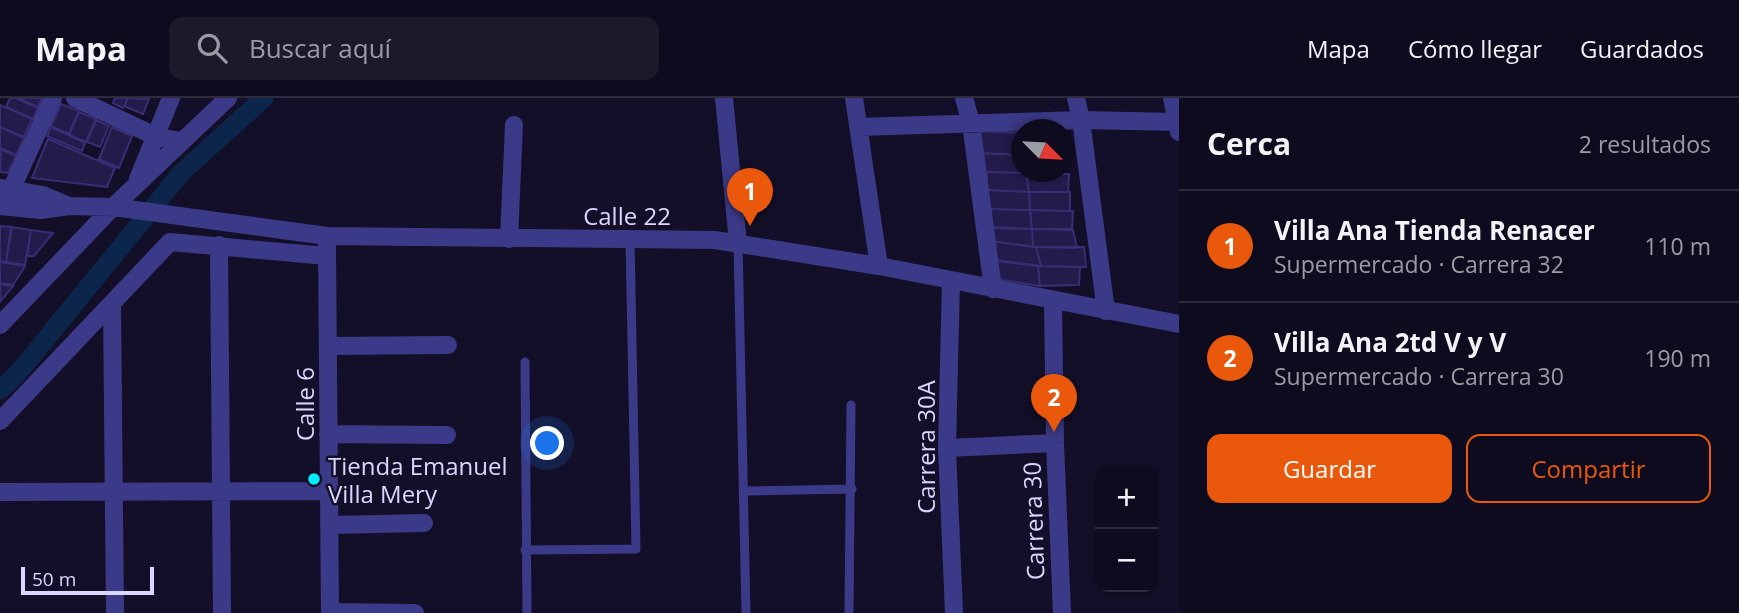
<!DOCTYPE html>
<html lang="es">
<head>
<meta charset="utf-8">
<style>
	body { margin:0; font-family:"Open Sans",sans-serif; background:#1c192b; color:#f1f3f6 }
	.controls { position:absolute; right:21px; bottom:21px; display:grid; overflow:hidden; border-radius:14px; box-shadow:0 4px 10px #0003 }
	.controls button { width:63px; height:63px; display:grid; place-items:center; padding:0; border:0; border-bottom:2px solid #2e2b3c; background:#0e0b1e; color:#f1f3f6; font:35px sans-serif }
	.compass { position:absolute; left:1011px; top:21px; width:63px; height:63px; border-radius:50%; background:#0e0b1e; box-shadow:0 4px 10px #0003; rotate:114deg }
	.scale { position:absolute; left:21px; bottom:18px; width:133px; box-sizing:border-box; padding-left:7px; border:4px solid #dad7ff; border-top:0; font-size:19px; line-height:24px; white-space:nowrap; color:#dad7ff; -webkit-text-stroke:5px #130f28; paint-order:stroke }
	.you { position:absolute; left:548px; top:346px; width:24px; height:24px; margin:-18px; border:5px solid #fff; border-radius:50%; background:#1a73e8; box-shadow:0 0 0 10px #1a73e833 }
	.badge { display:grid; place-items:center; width:46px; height:46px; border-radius:50%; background:#ea580c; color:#fff; font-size:23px; font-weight:700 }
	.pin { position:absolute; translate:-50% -58px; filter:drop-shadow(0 2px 4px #0008) }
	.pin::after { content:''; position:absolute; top:37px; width:24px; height:21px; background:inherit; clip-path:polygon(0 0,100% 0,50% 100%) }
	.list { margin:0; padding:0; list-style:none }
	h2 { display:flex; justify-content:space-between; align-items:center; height:91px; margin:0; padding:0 28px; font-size:30px }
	h2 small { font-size:23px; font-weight:400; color:#9b9ba4 }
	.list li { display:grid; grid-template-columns:46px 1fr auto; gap:21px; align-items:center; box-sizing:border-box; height:112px; padding:0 28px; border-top:2px solid #2e2b3c }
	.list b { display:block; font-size:26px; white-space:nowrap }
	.list p { margin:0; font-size:23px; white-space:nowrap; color:#9b9ba4 }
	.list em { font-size:23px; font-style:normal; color:#9b9ba4 }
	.actions { display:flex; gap:14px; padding:21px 28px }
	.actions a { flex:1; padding:16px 0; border:2px solid #ea580c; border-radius:14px; text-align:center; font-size:24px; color:#ea580c }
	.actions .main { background:#ea580c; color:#fff }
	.icon { flex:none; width:38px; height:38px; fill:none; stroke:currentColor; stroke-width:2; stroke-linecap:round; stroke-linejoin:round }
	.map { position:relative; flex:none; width:1179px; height:515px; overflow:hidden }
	header { display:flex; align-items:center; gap:42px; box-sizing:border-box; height:98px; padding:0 35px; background:#0e0b1e; border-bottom:2px solid #2e2b3c }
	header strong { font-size:33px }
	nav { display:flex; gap:38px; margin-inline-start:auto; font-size:24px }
	.search { width:490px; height:63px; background:#1c192b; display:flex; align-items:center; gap:18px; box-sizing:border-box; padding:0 24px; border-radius:14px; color:#9b9ba4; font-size:26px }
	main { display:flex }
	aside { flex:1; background:#0e0b1e }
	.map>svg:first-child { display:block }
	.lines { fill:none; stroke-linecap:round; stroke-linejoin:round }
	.canal { stroke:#0c254b; stroke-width:19 }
	.building { fill:#231b4a; stroke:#392d76; stroke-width:2 }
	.lane { stroke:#3b3a88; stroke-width:9 }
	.street { stroke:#3b3a88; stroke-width:18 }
	.poi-dot { fill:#03ecff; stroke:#130f28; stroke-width:2.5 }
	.labels { text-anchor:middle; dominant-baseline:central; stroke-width:5; stroke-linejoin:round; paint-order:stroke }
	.street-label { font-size:24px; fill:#dad7ff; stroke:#130f28 }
	.poi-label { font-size:24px; fill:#dad7ff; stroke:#130f28; text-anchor:start }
</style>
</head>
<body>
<header>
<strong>Mapa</strong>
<div class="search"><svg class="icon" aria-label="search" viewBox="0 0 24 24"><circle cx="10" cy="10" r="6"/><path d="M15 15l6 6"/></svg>Buscar aquí</div>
<nav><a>Mapa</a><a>Cómo llegar</a><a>Guardados</a></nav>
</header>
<main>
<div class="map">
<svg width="1179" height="515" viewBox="0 0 1179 515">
	<rect width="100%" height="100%" fill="#130f28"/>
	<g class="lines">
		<path class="canal" d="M0 292 19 274 182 74 264 0"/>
	</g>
	<path class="building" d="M10 0H16L38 10 33 21 6 9Z
		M18 0H42L38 9Z
		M115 0H128L123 10 113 5Z
		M128 0 149 1 143 16 124 8Z
		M61 6 79 13 69 36 51 28Z
		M0 7 32 21 24 39 0 29Z
		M79 14 96 21 86 44 69 37Z
		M96 22 109 28 100 49 87 44Z
		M0 29 24 40 16 57 0 50Z
		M51 29 85 45 82 53 47 38Z
		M112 29 132 38 119 70 99 61Z
		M979 33 1021 35 1020 57 978 55Z
		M48 41 115 70 107 89 32 80Z
		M1 51 16 58 8 75 0 74Z
		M983 55 1021 57V74L1028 75 985 74Z
		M1064 59H1065L1063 76 1028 75 1027 74H1064Z
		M987 74 1026 75 1029 94 986 92Z
		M1026 75 1069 76 1068 94H1029Z
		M988 92 1029 94 1030 112 987 111Z
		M1029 94H1070V113L1030 112Z
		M989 111 1030 112 1032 131 988 130Z
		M1030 112 1073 113 1072 131H1032Z
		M0 128 11 129 6 164 0 163Z
		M12 129 31 132 25 167 6 164Z
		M989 129 1032 131 1033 149 991 143Z
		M1032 131 1073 132 1077 150 1033 149Z
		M31 132 53 135 34 158H27Z
		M991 143 1036 149 1041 168 989 161Z
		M1036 149H1084L1086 169 1041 168Z
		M998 163 1038 168 1040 188 996 181Z
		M0 164 25 168 13 187 0 185Z
		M1038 168 1080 169 1079 187 1040 188Z
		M0 186 13 188 0 204Z"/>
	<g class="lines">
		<path class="lane" d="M738 145 746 515
			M525 264 527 515
			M745 393 852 391
			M525 452 636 451 630 142
			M849 515 851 307"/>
		<path class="street" d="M75 0 155 38 180 43
			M724 0 738 145
			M854 0 879 168
			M964 0 971 25 993 191
			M1076 0 1081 22 1106 213
			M1172 0 1179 34
			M858 29 1081 22 1179 24
			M138 81 171 0
			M2 90 43 97 69 108
			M11 92 53 0
			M0 108 41 112 69 108 113 109 327 138 715 142 879 168 1179 226
			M509 141 514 27
			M219 147 222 515
			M327 149 330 515
			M951 182 947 350 954 515
			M1053 203 1055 345 1062 515
			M112 206 115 515
			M0 227 113 109 228 0
			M329 248 448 247
			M0 323 170 144 327 158
			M328 336 447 337
			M947 350 1055 345
			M0 394 329 393
			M329 427 424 425
			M330 514 415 515"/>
	</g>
	<circle class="poi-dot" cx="314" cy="381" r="7"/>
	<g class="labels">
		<g class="street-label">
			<text x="627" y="117">Calle 22</text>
			<text transform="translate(304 306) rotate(-90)">Calle 6</text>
			<text transform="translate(925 349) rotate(-90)">Carrera 30A</text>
			<text transform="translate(1033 423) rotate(-92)">Carrera 30</text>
		</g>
		<g class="poi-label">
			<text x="328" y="367">Tienda Emanuel<tspan x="328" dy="28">Villa Mery</tspan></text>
		</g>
	</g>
</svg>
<div class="controls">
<button>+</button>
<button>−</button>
</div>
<svg class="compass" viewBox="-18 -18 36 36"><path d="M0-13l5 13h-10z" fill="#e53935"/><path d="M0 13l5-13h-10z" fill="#9b9ba4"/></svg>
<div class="scale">50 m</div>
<div class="you"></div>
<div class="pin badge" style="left:750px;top:128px">1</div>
<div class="pin badge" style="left:1054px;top:334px">2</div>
</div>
<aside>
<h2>Cerca<small>2 resultados</small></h2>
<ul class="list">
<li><span class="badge">1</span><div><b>Villa Ana Tienda Renacer</b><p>Supermercado · Carrera 32</p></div><em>110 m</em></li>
<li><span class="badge">2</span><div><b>Villa Ana 2td V y V</b><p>Supermercado · Carrera 30</p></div><em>190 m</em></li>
</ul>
<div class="actions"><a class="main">Guardar</a><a>Compartir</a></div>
</aside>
</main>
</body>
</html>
